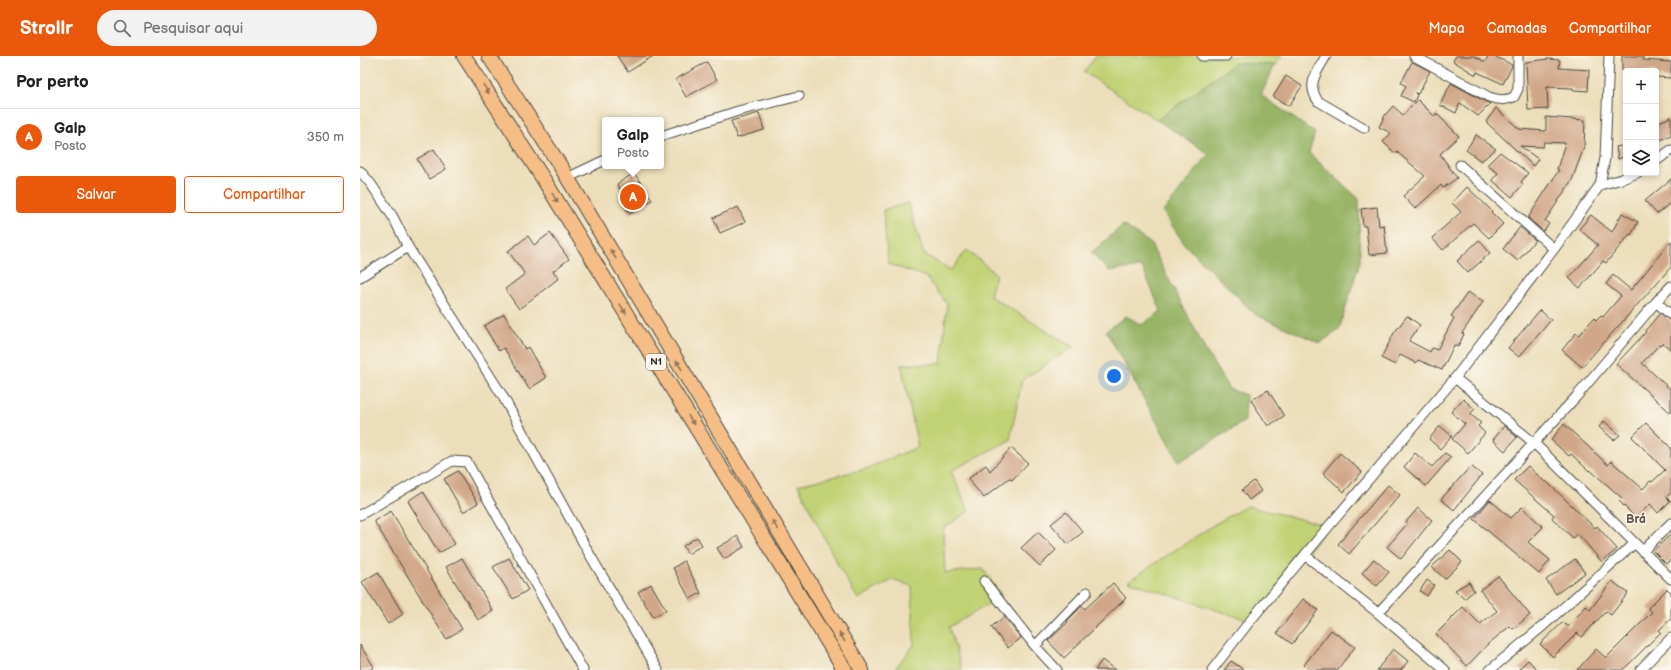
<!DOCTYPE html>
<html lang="pt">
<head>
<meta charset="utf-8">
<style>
	body { margin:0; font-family:"Balsamiq Sans",sans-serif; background:#f2f2f2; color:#222 }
	.controls { position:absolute; right:12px; top:12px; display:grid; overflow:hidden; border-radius:4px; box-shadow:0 2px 6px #0003 }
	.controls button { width:36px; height:36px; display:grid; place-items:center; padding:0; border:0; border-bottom:1px solid #e0e0e0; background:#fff; color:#222; font:20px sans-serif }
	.you { position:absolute; left:754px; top:320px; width:14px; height:14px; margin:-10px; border:3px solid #fff; border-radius:50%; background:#1a73e8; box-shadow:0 0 0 6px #1a73e833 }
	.badge { display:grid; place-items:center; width:26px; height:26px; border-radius:50%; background:#ea580c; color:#fff; font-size:13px; font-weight:700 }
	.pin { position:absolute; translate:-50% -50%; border:2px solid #fff; box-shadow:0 1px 4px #0006 }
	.popup { position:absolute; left:242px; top:61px; width:62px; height:52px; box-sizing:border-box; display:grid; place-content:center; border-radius:4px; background:#fff; filter:drop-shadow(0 1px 3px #0005); font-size:13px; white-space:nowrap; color:#767676 }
	.popup b { font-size:15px; color:#222 }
	.popup::after { content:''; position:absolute; left:50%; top:100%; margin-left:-8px; border:8px solid transparent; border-top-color:#fff }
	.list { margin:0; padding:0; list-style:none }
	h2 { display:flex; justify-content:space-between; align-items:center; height:52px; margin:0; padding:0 16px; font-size:17px }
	h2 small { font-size:13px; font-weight:400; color:#767676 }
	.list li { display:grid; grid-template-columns:26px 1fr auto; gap:12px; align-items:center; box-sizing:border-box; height:56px; padding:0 16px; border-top:1px solid #e0e0e0 }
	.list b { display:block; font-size:15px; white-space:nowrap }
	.list p { margin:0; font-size:13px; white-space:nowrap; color:#767676 }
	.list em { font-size:13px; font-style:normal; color:#767676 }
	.actions { display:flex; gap:8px; padding:12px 16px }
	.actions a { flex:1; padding:9px 0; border:1px solid #ea580c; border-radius:4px; text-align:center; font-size:14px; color:#ea580c }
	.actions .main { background:#ea580c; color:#fff }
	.icon { flex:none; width:22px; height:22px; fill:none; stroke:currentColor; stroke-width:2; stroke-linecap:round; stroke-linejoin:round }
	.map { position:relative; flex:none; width:1311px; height:614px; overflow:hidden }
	header { display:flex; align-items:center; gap:24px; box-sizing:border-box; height:56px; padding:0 20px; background:#ea580c; color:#fff }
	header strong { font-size:19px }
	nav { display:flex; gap:22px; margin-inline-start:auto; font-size:14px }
	.search { width:280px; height:36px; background:#f2f2f2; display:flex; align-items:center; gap:10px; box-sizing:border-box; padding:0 14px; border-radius:22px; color:#767676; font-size:15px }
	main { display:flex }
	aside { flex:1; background:#fff }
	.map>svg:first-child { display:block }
	.green { fill:#c1d275; stroke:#767e50 }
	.forest { fill:#98b466; stroke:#627048 }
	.building { fill:#d1a789 }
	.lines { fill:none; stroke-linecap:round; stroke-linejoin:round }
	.minor-casing { stroke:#484640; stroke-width:11 }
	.primary-casing { stroke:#484640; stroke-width:16 }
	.minor { stroke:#fff; stroke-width:9 }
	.primary { stroke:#f5be86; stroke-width:14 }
	.oneway { fill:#907458 }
	.labels { text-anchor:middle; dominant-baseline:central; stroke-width:3; stroke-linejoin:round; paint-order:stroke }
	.shield { fill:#fbf7ec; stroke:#696865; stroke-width:1 }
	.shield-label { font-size:10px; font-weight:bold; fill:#2b2b2b }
	.neighbourhood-label { font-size:12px; font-weight:bold; fill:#65564c; stroke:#fbf7ec }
</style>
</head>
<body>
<header>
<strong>Strollr</strong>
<div class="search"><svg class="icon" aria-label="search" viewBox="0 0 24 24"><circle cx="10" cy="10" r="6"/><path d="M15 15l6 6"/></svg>Pesquisar aqui</div>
<nav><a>Mapa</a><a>Camadas</a><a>Compartilhar</a></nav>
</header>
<main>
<aside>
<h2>Por perto<small></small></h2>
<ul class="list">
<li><span class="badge">A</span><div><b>Galp</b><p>Posto</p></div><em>350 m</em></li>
</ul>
<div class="actions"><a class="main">Salvar</a><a>Compartilhar</a></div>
</aside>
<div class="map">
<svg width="1311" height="614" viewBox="0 0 1311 614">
	<rect width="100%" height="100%" fill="#fbf7ec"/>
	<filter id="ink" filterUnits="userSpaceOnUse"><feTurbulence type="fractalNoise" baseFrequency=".025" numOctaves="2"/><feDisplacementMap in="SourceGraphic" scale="8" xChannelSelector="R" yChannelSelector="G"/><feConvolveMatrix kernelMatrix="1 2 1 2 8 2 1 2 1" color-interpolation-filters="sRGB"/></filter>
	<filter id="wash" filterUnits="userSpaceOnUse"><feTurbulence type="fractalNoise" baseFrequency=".012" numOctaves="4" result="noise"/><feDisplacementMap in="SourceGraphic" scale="16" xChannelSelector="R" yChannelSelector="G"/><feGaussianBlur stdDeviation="0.9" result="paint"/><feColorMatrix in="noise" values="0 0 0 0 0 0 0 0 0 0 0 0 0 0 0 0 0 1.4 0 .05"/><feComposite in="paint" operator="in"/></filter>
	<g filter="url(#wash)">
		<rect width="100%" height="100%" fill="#ecdeba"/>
		<path class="green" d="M736 0H922L915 9 875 7 797 64 724 16Z
			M548 147 564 198 591 214 607 194 636 218 630 240 713 291 662 324 650 384 591 415 609 455 583 473 585 517 623 513 642 541 589 571 602 614H534L554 589 552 530 532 524 498 543 480 513 438 429 505 413 558 391 541 308H581L587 248 566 221 528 208 523 154Z
			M887 450 969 470 890 565 768 525 855 468Z"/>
		<path class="forest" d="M875 7 915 9 901 39 955 77 949 97 999 143 1000 205 979 274 960 287 896 259 825 189 803 156 849 98 797 64Z
			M763 169 790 187 846 295 869 333 886 339 885 365 819 406 746 275 766 260 782 269 801 255 782 211 749 215 731 197Z"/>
		<g id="blocks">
			<path class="building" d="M257 0H293L268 16Z
				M1096 0H1114L1125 6 1128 0H1134L1152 9V10L1143 28 1117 16 1116 19 1093 5Z
				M1262 0H1283V4L1311 6V22L1296 21V15H1262Z
				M1188 3 1200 4 1199 12 1229 14 1228 35 1213 34V32L1187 31 1188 53 1168 54 1166 6Z
				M347 6 357 24 326 41 316 23Z
				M1052 6 1070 15 1058 38 1055 37 1057 39 1054 46 1041 40 1046 30 1041 27Z
				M926 20 942 30 929 50 913 41Z
				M1091 27 1126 46 1130 48 1118 60 1100 47 1096 57 1080 49Z
				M1058 44 1075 61 1076 57 1099 80 1080 98 1097 122 1083 132 1081 129 1055 153 1043 140 1065 120 1037 96 1036 98 1023 86 1031 77 1019 71 1025 59 1033 50 1043 59Z
				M1136 52 1159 73 1186 75V61L1225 64 1224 91 1212 124 1185 165 1189 168 1183 175 1168 162 1199 114 1197 113 1205 87 1184 86 1183 91 1160 90 1178 103 1173 110 1126 66Z
				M399 57 404 74 377 82 371 65Z
				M1311 61V79L1296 86V67Z
				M1116 79 1136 93 1121 105 1106 94Z
				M1266 89V100L1258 103 1256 91Z
				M74 93 86 113 69 123 57 103Z
				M1140 96 1168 117 1161 126 1163 128 1152 141 1132 124 1138 117 1127 109Z
				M274 117 292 144 270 158 263 147 267 144 257 128Z
				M1311 123V146L1297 158 1285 145Z
				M1107 131 1132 155 1131 156 1143 168 1129 182 1113 167 1083 194 1072 182 1101 156 1092 147Z
				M378 151 385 166 360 177 353 162Z
				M1017 151 1019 170 1024 169 1027 197 1009 199 1006 170H1003L1001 153Z
				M1262 157 1278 166 1271 179 1270 178 1246 207 1243 205 1220 232 1209 222 1238 189 1219 173 1231 159 1252 176Z
				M1160 171 1175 184 1158 205 1143 193Z
				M190 177 209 203 193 215 199 222 159 253 145 233 165 218 148 195 168 180 174 189Z
				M1119 184 1130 197 1108 217 1097 205Z
				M1311 185V211L1222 311 1202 294 1216 277 1219 279 1234 262 1236 264 1241 259 1243 261 1261 240 1246 228 1253 219 1271 234Z
				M1108 236 1123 246 1102 277 1104 278 1098 291 1094 289 1082 314 1058 304 1056 307 1040 299 1035 309 1021 302 1034 277 1047 260 1060 269 1049 285 1070 296 1072 292 1077 294 1094 262 1091 260Z
				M1180 254 1191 264 1159 301 1148 292Z
				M1300 257 1311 265V294L1303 287 1301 289 1300 288 1282 307 1311 334V357L1256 308 1286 276 1285 275Z
				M144 258 165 293 168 291 186 322 169 333 144 292 139 295 124 270Z
				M908 334 924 360 908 370 891 344Z
				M1103 343 1115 353 1110 358 1121 367 1118 370 1125 377 1108 397 1092 383 1105 368 1091 356Z
				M1244 365 1260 379 1254 384 1239 371Z
				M1286 367 1311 392V437L1306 441 1310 445 1298 457 1290 448 1276 462 1259 445 1262 442 1230 414 1229 415 1211 398 1209 400 1191 384 1204 368 1248 409 1251 405 1283 433 1290 425 1292 426 1305 414 1272 381Z
				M1080 370 1092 380 1080 393 1069 383Z
				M1144 370 1157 381 1145 395 1133 384Z
				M651 392 668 407 652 424 649 422 624 442 608 423 626 409 630 415Z
				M980 397 1002 416 984 436 963 417Z
				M1055 397 1072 411 1085 397 1091 401 1066 430 1044 411Z
				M1111 410 1122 419 1094 454 1081 443Z
				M1168 410 1185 426 1186 425 1235 472 1237 470 1257 493 1242 506 1217 477 1213 482 1192 462 1194 459 1154 424Z
				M98 415 118 447 103 456 84 423Z
				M894 425 901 435 889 444 882 434Z
				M1028 429 1040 439 989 498 978 488Z
				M63 435 95 488 79 497 48 445Z
				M1130 444 1151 462 1162 451 1183 471 1168 486 1190 504 1179 518 1114 463Z
				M1058 452 1072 464 1041 503 1027 491 1047 468 1046 466Z
				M31 455 102 573 86 583 14 465Z
				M706 456 723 476 708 488 691 468Z
				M678 476 696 494 680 510 661 492Z
				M1311 478V503L1306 508 1293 495Z
				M378 480 384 491 364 503 357 492Z
				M337 481 342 489 328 498 323 490Z
				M1090 494 1102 506 1085 523 1072 511Z
				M102 502 133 555 118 564 86 511Z
				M149 502 168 534 153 543 133 511Z
				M1014 503 1029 516 1017 530 1002 517Z
				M1215 503 1225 517 1196 538 1186 524Z
				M324 505 341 537 330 543 313 512Z
				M18 516 43 558 28 568 2 526Z
				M1138 520 1170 559 1153 573 1150 570 1128 588 1107 610 1076 578 1103 551 1120 568 1137 555 1120 534Z
				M1067 524 1074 529 1067 540 1060 535Z
				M1252 525 1268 537 1251 559 1246 555 1222 581 1217 577 1193 601 1180 588 1203 566 1208 571 1226 550 1230 554Z
				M1109 526 1114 535 1104 543 1095 534Z
				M753 527 766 542 704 602 688 585 708 566 707 565 722 550 725 553Z
				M291 528 306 554 293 561 278 536Z
				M1307 533 1311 536V563L1299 574 1301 576 1267 610 1262 614H1217L1236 593 1246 602 1292 556 1288 552Z
				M943 543 958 554 932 588 917 577Z
				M644 561 661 582 648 592 631 571Z
				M971 574 995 591 977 614H950L944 609Z
				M0 589 14 611 9 614H0Z
				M1033 593 1048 605 1041 614H1017Z
				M742 604 755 614H735Z
				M1168 604 1178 614H1158Z
				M871 605 884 614H864Z"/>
		</g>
	</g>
	<g filter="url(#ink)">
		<use href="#blocks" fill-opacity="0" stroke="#484640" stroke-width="1"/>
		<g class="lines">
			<g class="minor-casing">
				<path id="minor" d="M842 0H866
					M966 0C957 16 946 28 958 45L1004 72
					M1054 0 1129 41C1138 44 1145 45 1154 41L1158 33V0
					M301 80 378 55 439 40
					M1296 105 1311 94
					M1100 109 1194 193
					M0 115 11 128 33 161 48 191 142 339 230 499 298 614
					M207 122 245 104
					M1240 129 1262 123 1277 117
					M0 221 48 191
					M1296 246 1311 259
					M1095 322 1174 387 1311 523
					M0 459 92 405 107 406 223 614
					M1283 495 1311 467
					M945 499 1018 557 1085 614
					M624 525 675 590 697 614
					M1018 557 1216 341 1296 246 1311 230
					M675 590 727 536
					M852 614 890 565 969 470 1095 322 1194 193 1240 129 1245 102 1249 0
					M1130 614 1183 570 1275 487
					M1280 614 1311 582"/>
			</g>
			<g class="primary-casing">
				<path id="primary" d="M104 0 184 124 485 614
					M129 0 201 111 502 614"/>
			</g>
			<use href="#minor" class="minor"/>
			<use href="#primary" class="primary"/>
		</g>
		<defs><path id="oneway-solid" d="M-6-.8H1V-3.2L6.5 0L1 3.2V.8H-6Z"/></defs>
		<g class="oneway">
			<use href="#oneway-solid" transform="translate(126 33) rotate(57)"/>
			<use href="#oneway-solid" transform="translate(195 142) rotate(58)"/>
			<use href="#oneway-solid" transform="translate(253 198) rotate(-121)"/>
			<use href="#oneway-solid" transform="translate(263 253) rotate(58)"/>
			<use href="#oneway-solid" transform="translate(319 309) rotate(-121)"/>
			<use href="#oneway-solid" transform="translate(331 364) rotate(58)"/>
			<use href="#oneway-solid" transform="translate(415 469) rotate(-121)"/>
			<use href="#oneway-solid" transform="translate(482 581) rotate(-121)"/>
		</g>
	</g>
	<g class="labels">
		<rect class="shield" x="286" y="298" width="20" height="16" rx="3"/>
		<g class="shield-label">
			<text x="296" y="306">N1</text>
		</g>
		<g class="neighbourhood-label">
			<text x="1276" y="463">Brá</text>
		</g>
	</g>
</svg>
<div class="controls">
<button>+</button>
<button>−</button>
<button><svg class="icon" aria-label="layers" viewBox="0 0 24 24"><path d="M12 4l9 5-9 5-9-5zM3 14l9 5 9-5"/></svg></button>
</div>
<div class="you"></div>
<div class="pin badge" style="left:273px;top:141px">A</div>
<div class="popup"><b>Galp</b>Posto</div>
</div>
</main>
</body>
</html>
